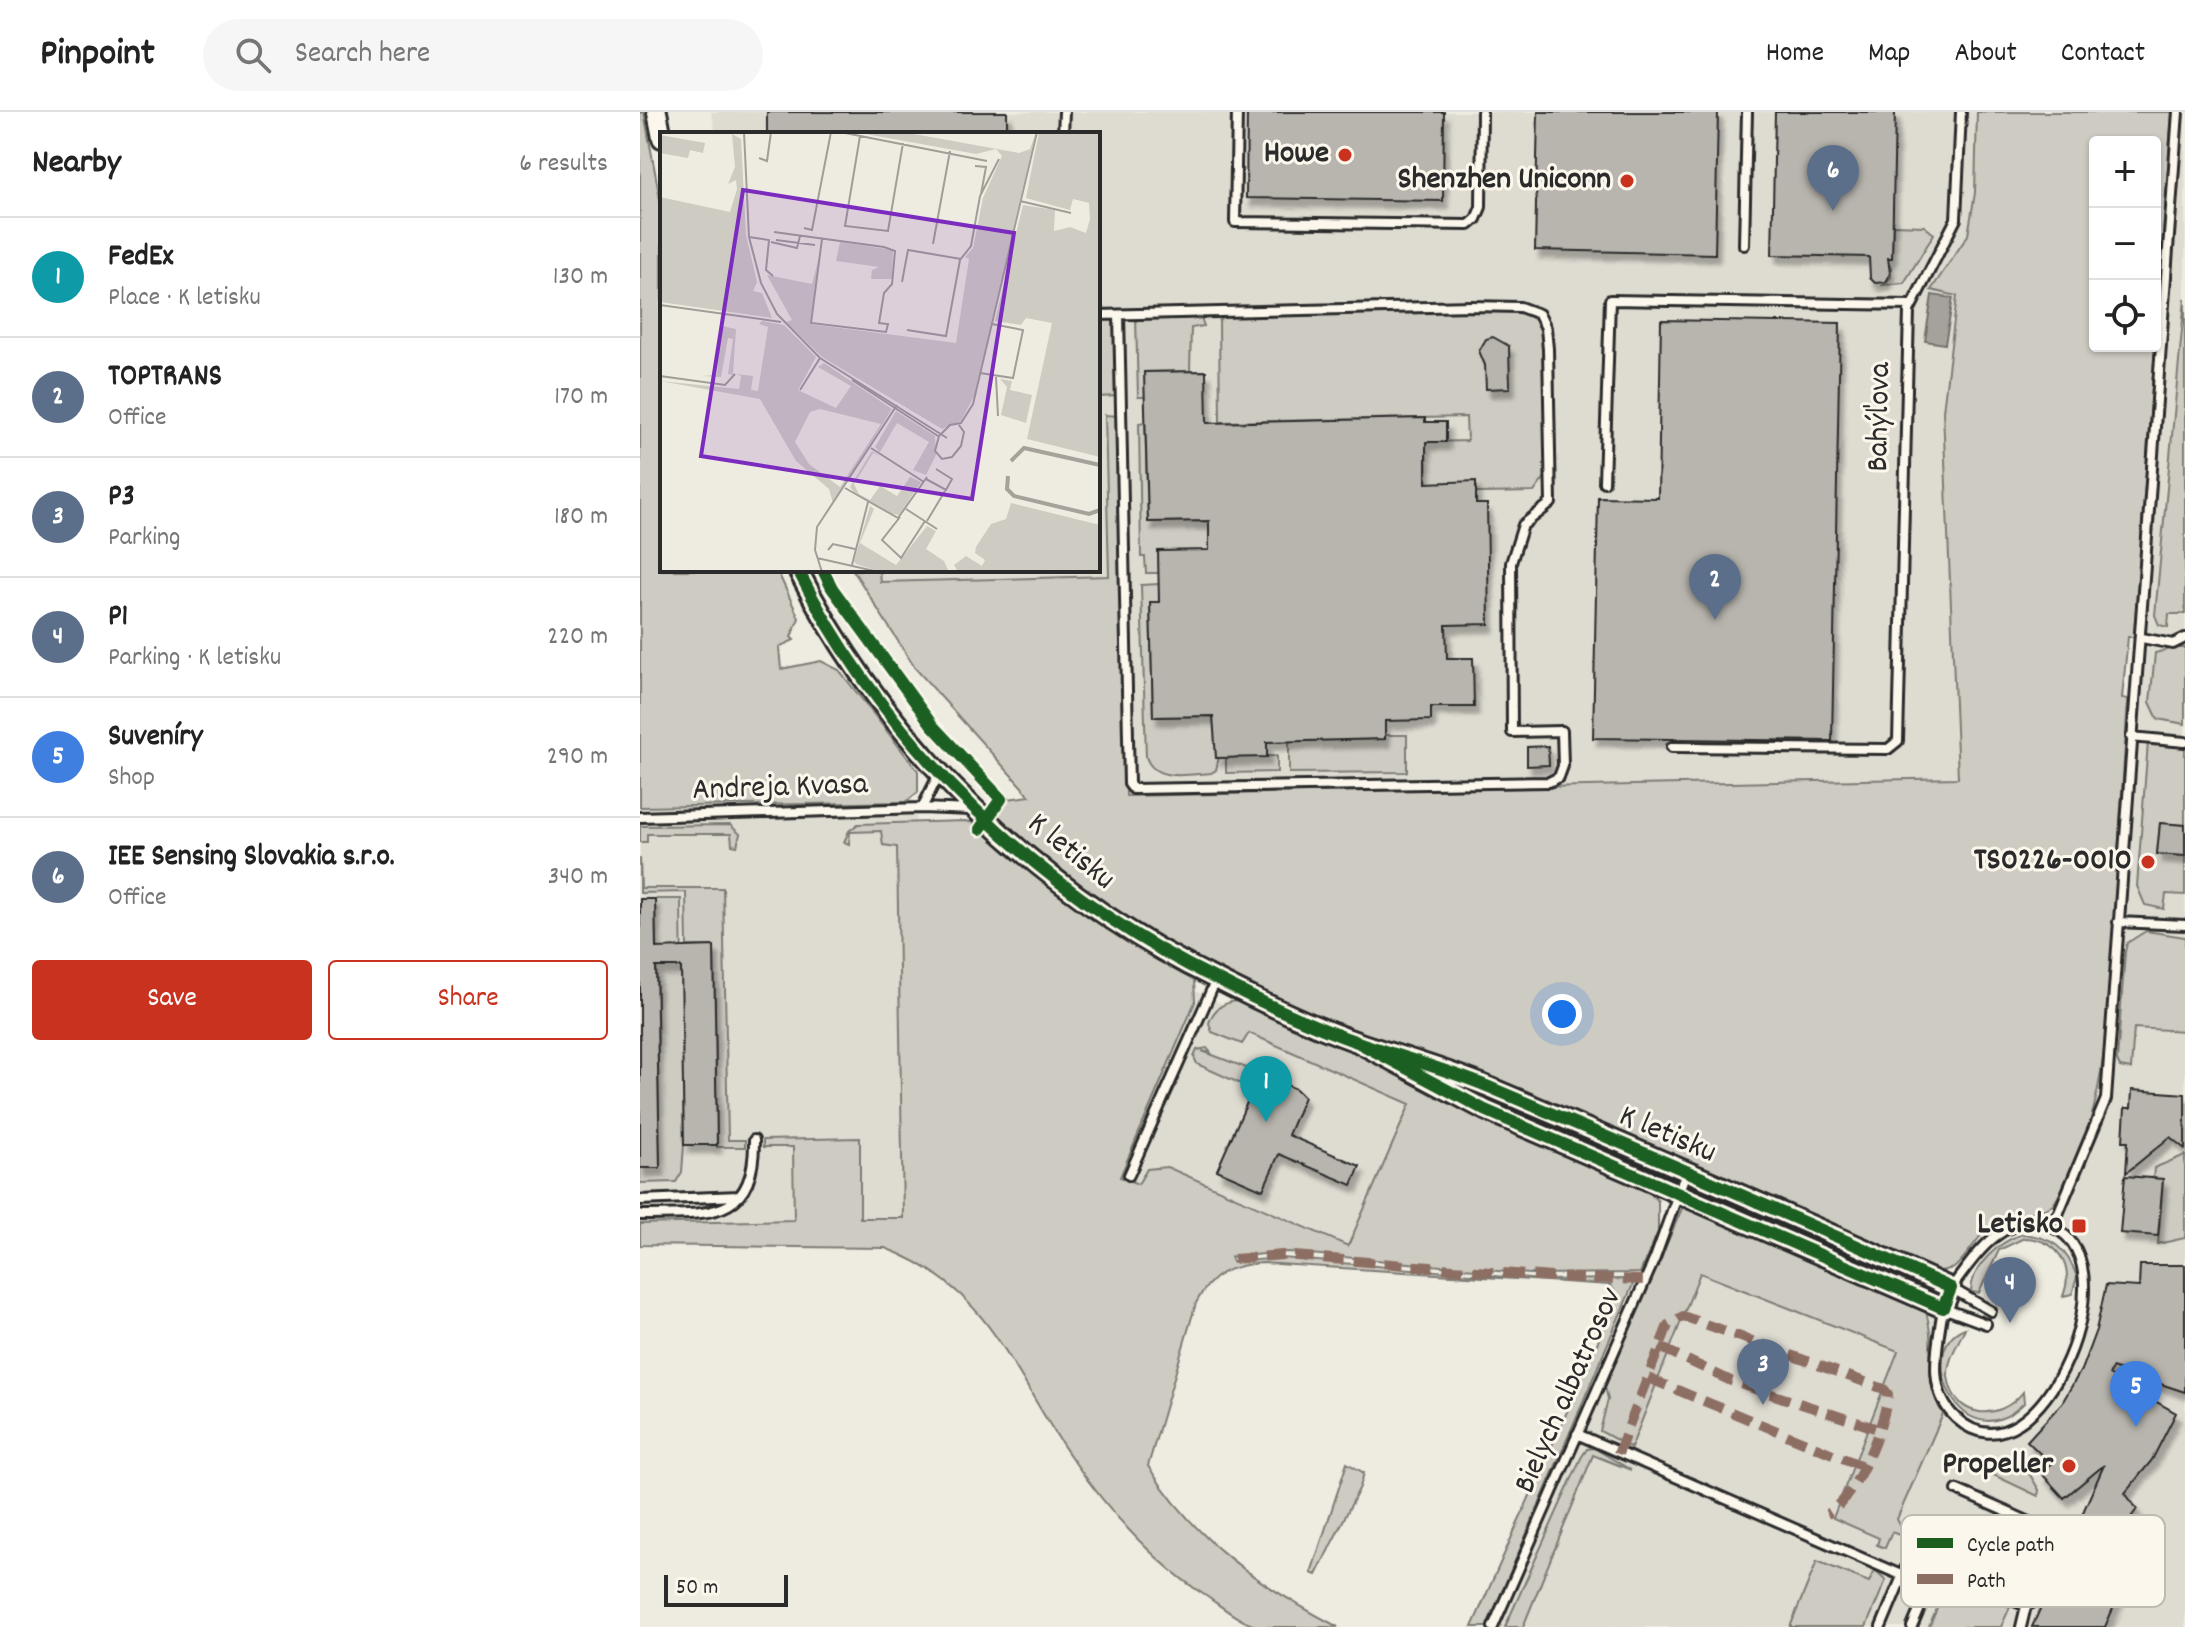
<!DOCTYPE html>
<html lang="en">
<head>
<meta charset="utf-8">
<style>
	body { margin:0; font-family:Dekko,sans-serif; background:#f6f6f6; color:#222 }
	.controls { position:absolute; right:24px; top:24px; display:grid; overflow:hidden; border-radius:8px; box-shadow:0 2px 6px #0004 }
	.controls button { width:72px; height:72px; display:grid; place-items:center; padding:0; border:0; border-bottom:2px solid #e0e0e0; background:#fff; color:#222; font:40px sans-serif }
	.scale { position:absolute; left:24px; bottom:20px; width:124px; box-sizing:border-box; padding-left:8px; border:4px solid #2b2b2b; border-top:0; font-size:22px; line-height:28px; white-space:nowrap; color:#2b2b2b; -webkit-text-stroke:6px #fbf7ec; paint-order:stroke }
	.you { position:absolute; left:922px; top:902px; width:28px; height:28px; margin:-20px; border:6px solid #fff; border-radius:50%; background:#1a73e8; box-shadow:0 0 0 12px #1a73e833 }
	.badge { display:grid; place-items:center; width:52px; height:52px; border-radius:50%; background:#c8321e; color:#fff; font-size:26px; font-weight:700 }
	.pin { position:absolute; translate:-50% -66px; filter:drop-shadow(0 2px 4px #0008) }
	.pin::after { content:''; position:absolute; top:42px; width:28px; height:24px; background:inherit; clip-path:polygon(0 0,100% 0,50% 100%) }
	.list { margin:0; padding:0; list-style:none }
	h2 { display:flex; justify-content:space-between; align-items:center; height:104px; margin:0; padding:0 32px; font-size:34px }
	h2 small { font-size:26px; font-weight:400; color:#767676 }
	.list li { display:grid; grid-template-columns:52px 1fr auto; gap:24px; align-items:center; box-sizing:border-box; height:120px; padding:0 32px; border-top:2px solid #e0e0e0 }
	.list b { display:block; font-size:30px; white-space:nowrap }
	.list p { margin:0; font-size:26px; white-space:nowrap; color:#767676 }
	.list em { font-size:26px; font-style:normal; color:#767676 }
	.actions { display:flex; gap:16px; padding:24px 32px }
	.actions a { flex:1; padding:18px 0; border:2px solid #c8321e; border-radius:8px; text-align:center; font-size:28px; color:#c8321e }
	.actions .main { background:#c8321e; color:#fff }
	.icon { flex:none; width:44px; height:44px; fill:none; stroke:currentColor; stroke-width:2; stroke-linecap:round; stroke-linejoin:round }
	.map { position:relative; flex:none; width:1545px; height:1515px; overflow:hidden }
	header { display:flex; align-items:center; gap:48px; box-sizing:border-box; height:112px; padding:0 40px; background:#fff; border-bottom:2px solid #e0e0e0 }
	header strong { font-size:38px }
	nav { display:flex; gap:44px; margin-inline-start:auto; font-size:28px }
	.search { width:560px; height:72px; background:#f6f6f6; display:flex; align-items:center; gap:20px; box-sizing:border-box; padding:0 28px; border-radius:44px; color:#767676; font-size:30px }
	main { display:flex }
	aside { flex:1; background:#fff }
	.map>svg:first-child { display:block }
	.built { fill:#dedbd1 }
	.green { fill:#cecbc2; stroke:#7c7b76; stroke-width:2; fill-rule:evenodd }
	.water { fill:#a4a29a; stroke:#74726e; stroke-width:2 }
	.building { fill:#b8b5ae; stroke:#2b2b2b; stroke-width:2; filter:url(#shadow) }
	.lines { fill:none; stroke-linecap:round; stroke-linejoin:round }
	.service-casing { stroke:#2b2b2b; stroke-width:14 }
	.tertiary-casing { stroke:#2b2b2b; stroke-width:24 }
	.service { stroke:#fbf7ec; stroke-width:8 }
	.tertiary { stroke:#fbf7ec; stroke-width:18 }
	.quiet { stroke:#8d6e63; stroke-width:10; stroke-dasharray:20 10; stroke-linecap:butt }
	.cycleway-casing { stroke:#fbf7ec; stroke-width:17 }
	.cycleway { stroke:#1b5e20; stroke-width:12 }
	.poi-dot { fill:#c8321e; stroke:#fbf7ec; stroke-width:3 }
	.labels { text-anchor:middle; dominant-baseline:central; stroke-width:6; stroke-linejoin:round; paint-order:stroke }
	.poi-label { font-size:32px; font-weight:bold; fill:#2b2b2b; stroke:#fbf7ec; text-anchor:end }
	.street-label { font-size:32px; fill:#2b2b2b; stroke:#fbf7ec }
	.inset-river { fill:none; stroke:#a4a29a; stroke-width:4 }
	.inset-road { fill:none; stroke:#a09e98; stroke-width:2 }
	.view { fill:#7b2cbf; fill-opacity:0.15; stroke:#7b2cbf; stroke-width:4 }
	.inset-edge { fill:none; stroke:#2b2b2b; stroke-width:4 }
	.key { fill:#fbf7ec; stroke:#bdbab2; stroke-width:2 }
	.key-label { font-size:22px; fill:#2b2b2b }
</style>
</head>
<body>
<header>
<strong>Pinpoint</strong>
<div class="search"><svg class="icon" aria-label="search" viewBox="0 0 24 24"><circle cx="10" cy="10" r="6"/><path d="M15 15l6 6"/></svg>Search here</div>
<nav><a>Home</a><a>Map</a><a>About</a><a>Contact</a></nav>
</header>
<main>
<aside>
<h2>Nearby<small>6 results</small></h2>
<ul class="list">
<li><span class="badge" style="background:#0f9aa8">1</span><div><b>FedEx</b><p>Place · K letisku</p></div><em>130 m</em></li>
<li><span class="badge" style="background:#5c6f8a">2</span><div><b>TOPTRANS</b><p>Office</p></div><em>170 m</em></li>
<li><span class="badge" style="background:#5c6f8a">3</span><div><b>P3</b><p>Parking</p></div><em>180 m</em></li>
<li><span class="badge" style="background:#5c6f8a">4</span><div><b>P1</b><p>Parking · K letisku</p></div><em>220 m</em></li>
<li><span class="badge" style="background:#3f7fe0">5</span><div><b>Suveníry</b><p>Shop</p></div><em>290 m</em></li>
<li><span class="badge" style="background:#5c6f8a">6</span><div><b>IEE Sensing Slovakia s.r.o.</b><p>Office</p></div><em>340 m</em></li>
</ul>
<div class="actions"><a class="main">Save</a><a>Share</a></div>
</aside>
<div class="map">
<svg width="1545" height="1515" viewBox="0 0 1545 1515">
	<defs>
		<filter id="shadow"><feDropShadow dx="4.5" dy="8" stdDeviation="2" flood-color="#0004"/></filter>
	</defs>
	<rect width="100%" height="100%" fill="#eeebe0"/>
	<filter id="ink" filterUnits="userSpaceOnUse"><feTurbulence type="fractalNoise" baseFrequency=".0125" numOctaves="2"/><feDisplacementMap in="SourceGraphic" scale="16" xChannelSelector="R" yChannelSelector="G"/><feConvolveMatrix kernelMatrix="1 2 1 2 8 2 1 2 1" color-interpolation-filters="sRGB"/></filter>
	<g filter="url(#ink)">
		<path class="built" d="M71 0H1337L1335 81 1328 123 1291 178 1318 183 1303 299 1319 666 486 684 275 556 213 458H458V22H76Z
			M1538 0H1545V1515H853L1037 1082 1303 1196 1297 1253 1302 1286 1333 1318 1370 1317 1410 1279 1440 1207 1439 1142 1408 1113 1418 1102 1466 987Z
			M273 687 277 710 263 734 267 848 274 930 303 1112 0 1120V695L257 692Z
			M545 874 777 986 711 1136 527 1055 507 1057 498 1073 474 1062Z"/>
		<path class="green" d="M0 0H4L22 98V458H137L159 506 151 525 154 528 139 535 141 557 181 549 199 558 278 659V680L266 690 0 695Z
			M1337 0H1532L1494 525H1488L1482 586 1488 587C1484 659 1479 732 1474 805 1467 901 1469 1010 1413 1093 1395 1104 1376 1099 1358 1109 1337 1121 1331 1142 1314 1156L1296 1160 663 897C559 850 430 783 353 698L367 687 390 684 275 556 213 458H239L240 470 469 464 465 303 478 304 486 684 1318 666 1303 299 1317 184 1291 178 1328 123 1335 81ZM1455 30H1515V234H1455Z
			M1253 113 1284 114 1294 122 1264 171 1243 173 1251 165V155L1241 145H1252Z
			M1545 186V502H1529L1528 515 1519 513 1515 503Z
			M868 197C879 199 888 199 896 209 911 227 905 336 905 365L894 380 787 382 786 330 827 329 826 305 580 310 579 209 585 204Z
			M560 203 564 214 551 216 550 259 505 260V285H498L496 205Z
			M474 206 477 209 478 284 458 285V207Z
			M505 310 508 410 569 409V438L519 461H506L505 445H501L499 311Z
			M519 472V490L510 491 513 605 573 604 579 645 576 658 571 661C549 662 515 671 506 645L501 473Z
			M1534 536H1545V612L1518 607 1510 590 1515 541Z
			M745 623H767V660L649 661V629L745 627Z
			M1508 630 1545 634V713L1520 711 1517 741 1545 744V783L1526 782 1524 797 1505 793 1497 774Z
			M637 644V660L586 661V645Z
			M325 709 343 713 554 868 555 890 480 1065 498 1072 507 1057 527 1055 708 1134 770 992 609 921 602 932 572 920 569 911C574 895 585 889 601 889L689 927 818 994 1005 1077 1018 1089V1120L1000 1161 890 1162 648 1140 591 1145 593 1150 642 1146 901 1168 985 1167 994 1170 847 1515H832L974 1193V1178L970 1173 622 1151C590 1153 571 1162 556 1191L508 1354C556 1430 620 1474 698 1515 674 1515 643 1515 619 1515 601 1511 581 1494 566 1484 513 1450 467 1397 431 1345 372 1261 350 1175 245 1136L0 1133V1112L154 1108 153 1035H123V1028L220 1026V1106H263L257 735 243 733 241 719 210 720 209 732 204 730 209 719 218 712Z
			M90 713 100 722 97 734 92 733 91 722H7V730H0V714Z
			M0 746 1 776H83L88 1028H105V1035H77L74 834H47L46 780 0 781Z
			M15 787H41L44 1033 42 1060 36 1070 0 1071V1056L20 1055Z
			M1506 819 1545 825V919L1494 916 1491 957 1480 955 1477 949 1485 840 1487 831Z
			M567 936 571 941 562 939 620 961 612 977 557 952 554 945 557 938Z
			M809 967 1025 1059 1030 1067 807 972Z
			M1545 1043V1126L1518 1132 1523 1068 1513 1067 1514 1056Z
			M1065 1076 1281 1171 1280 1175 1052 1080Z
			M1043 1094 1286 1200C1298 1240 1279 1262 1303 1302L1257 1407 1266 1426 1252 1420 1245 1436 1237 1433 1239 1426 1193 1406 1258 1239 1060 1161 991 1336 960 1319 968 1287 965 1275Z
			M1382 1122C1412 1125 1427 1136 1437 1165L1432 1182 1423 1184C1435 1153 1417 1127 1384 1126L1359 1138 1339 1181 1331 1180C1331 1154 1359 1130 1382 1122Z
			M1325 1216C1319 1230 1307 1248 1308 1264 1313 1307 1359 1311 1383 1280L1384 1291C1321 1353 1272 1235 1325 1216Z
			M954 1336 991 1358 953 1343 883 1515H865L941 1346 947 1337Z
			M1369 1346 1386 1356 1399 1378 1398 1384 1345 1359 1347 1353Z
			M707 1351 724 1361 720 1375 676 1463 671 1461Z
			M1177 1449 1229 1470 1235 1458 1246 1468 1226 1515H1150Z
			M1301 1464 1370 1495 1361 1515H1289L1308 1471 1295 1472Z"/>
		<path class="water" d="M1292 183 1313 186 1305 232 1285 229Z"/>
		<path class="building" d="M127 0H367V22H127Z
			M607 0H804L803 89 606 86Z
			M898 0H1078L1075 142 895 138Z
			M1135 0H1255L1252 146H1248L1250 161 1246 170 1235 171 1230 166 1229 145 1132 143Z
			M1021 208 1200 211 1192 629 953 626 958 385 1018 386Z
			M853 225 869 234 870 276 846 277 845 253 839 239 846 227Z
			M566 259 567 311 785 306V310H806V330H786V371L836 369V392H847L849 512 806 513 807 546H833L834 595H791V608L745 609V627L627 630V645L576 646 573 604 513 605 510 490H519L518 439 569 438V409L508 410 504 260Z
			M908 634 909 653 887 654V635Z
			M1520 711 1545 713V744L1517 742Z
			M0 787H15L16 836 74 834 77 1033H44L41 855H16L20 1056H0Z
			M620 961 656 977 664 985 648 1023 720 1054 712 1073 639 1042 623 1078 577 1058Z
			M1492 978 1545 982V1037L1530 1025 1486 1061 1488 1029H1483L1485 996H1491Z
			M1485 1064 1523 1067 1518 1124 1480 1121Z
			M1500 1153H1545V1280L1472 1256 1469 1263 1536 1301 1512 1348 1485 1381 1497 1397 1480 1420 1489 1424 1482 1441 1491 1446 1481 1468 1485 1469 1465 1515H1392L1464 1353 1424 1386 1402 1362 1411 1352 1387 1329 1422 1291 1441 1258 1456 1218 1466 1173 1499 1175Z"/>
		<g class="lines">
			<g class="service-casing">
				<path id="service" d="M597 0 595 110 829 113 836 107 841 95 842 0
					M423 22 424 0
					M1104 133 1107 0
					M458 203 831 194 880 195 899 202 906 216 908 237 911 391 883 413 871 451 872 620 922 619 923 654 919 665 909 670 493 677 489 672 479 203
					M964 370 970 188 1270 193
					M1502 526 1533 532 1545 526
					M1491 625 1545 630
					M1032 635 1248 637 1258 629 1269 199 1316 107 1321 0
					M282 696 299 662
					M0 705 282 696 331 698
					M1478 810 1545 813
					M489 1063 576 868
					M0 1088 99 1084
					M0 1103C64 1101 115 1112 114 1028
					M1408 1113 1418 1102 1466 987 1538 0
					M1346 1212 1303 1196C1298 1232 1285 1278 1316 1306 1400 1383 1501 1136 1405 1113 1360 1102 1335 1145 1311 1176L1351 1199
					M937 1322 1263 1464
					M1271 1443 1386 1494 1394 1490 1418 1435 1417 1422 1317 1378
					M853 1515 1015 1146 1046 1060
					M1241 1515 1276 1431
					M1272 1515 1298 1454
					M1381 1515 1386 1494"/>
			</g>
			<g class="tertiary-casing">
				<path id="tertiary" d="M17 0 22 26
					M158 458C246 633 401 782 576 867 623 891 673 915 723 932 765 946 808 958 849 975 1003 1040 1158 1106 1311 1176L1303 1196 845 998 719 931"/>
			</g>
			<use href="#service" class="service"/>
			<use href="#tertiary" class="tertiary"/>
			<path class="quiet" d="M594 1147 643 1143 911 1165 1005 1168
				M1020 1235 1091 1269 1238 1317
				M1008 1266 1222 1354
				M978 1342 1028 1213 1043 1204 1244 1277 1248 1282C1245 1312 1215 1389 1187 1402"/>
			<g class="cycleway-casing">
				<path id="cycleway" d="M158 458C246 633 401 782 576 867 623 891 673 915 723 932 765 946 808 958 849 975 1003 1040 1158 1106 1311 1176L1303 1196 845 998 719 931
					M183 458 192 476 292 613 361 687 340 717"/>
			</g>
			<use href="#cycleway" class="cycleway"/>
		</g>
	</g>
	<g class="poi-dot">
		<circle cx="705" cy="43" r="8"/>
		<circle cx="987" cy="69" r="8"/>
		<circle cx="1508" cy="750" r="8"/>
		<rect x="1431" y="1106" width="16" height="16" rx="4"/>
		<circle cx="1429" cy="1354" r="8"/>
	</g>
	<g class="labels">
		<g class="poi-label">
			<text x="689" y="43">Howe</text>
			<text x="971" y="69">Shenzhen Uniconn</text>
			<text x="1492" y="750">TS0226-0010</text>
			<text x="1423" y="1114">Letisko</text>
			<text x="1413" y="1354">Propeller</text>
		</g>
		<g class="street-label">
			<text transform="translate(1241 305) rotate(-89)">Bahýľova</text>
			<text transform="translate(140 677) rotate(-2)">Andreja Kvasa</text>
			<text transform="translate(430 741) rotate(39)">K letisku</text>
			<text transform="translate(1027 1024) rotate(23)">K letisku</text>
			<text transform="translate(930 1279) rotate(-66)">Bielych albatrosov</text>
		</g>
	</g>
	<g transform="translate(20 20)">
		<rect width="440" height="440" fill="#eeebe0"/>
		<path d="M195 0H243L359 21 370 17 376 0 314 264 301 289 282 297 162 225 126 190 132 188 107 143 152 152 159 125 150 192 296 211 309 127 305 125 313 116 323 66 342 24 336 17 316 22ZM379 0H440V325L367 307 392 191 366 186 361 193 335 189 363 73 395 78 394 99 410 95 426 101 430 87 429 71 413 67 410 78 366 66ZM72 2 81 7 86 103 97 150 93 159 102 161 112 186 0 170V65L70 80 77 57 76 48 68 52 75 35ZM0 3 45 11 43 21 30 18 28 26 0 21ZM180 110 233 118 232 147H211L212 138 219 135 176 129ZM61 188 62 194 76 197 73 243 68 242 73 207 68 206 61 245 41 244 57 243ZM102 189 124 193 156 225 138 258 176 276 191 254 158 235 164 231 232 277 173 371 169 357 136 329 100 267 0 249 79 257 81 244 76 242 93 244 91 258 98 259 108 195 99 192ZM160 277 221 292 180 355 149 332 135 310 150 280ZM340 247 352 249 350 258 372 263 366 291 341 283 347 255ZM236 279 275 304 276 323 266 343 253 338 269 310 237 291 220 320 215 315ZM212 319 219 324 213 321 194 352 199 362 210 368 220 354 237 364 250 345 261 350 239 383 232 382 194 360 190 355ZM351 371 440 393V440H298L294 433 306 424 322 434 325 428 315 421 316 415 331 392 346 387ZM210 374 214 377 200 411 236 433 267 394 276 399 266 417 284 429 289 440H221L196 432 194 429Z" fill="#cecbc2" fill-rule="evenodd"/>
		<path class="inset-river" d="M351 329 364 316 440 333M348 344 347 357 354 364 429 382 440 378"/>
		<path class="inset-road" d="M84 0 89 105 101 151 117 182 160 226 287 306M180 0 327 29M200 4 185 94 228 99 243 11M99 26 107 29 111 0M315 34 326 35 321 62M360 69 411 81M144 96 152 98 171 0M114 100 224 115 235 119 232 152 224 161 219 191 228 192 226 200 151 191 162 107M89 105 109 108 106 138 113 144M116 108 155 113M111 110 137 116 140 104M273 112 290 19M242 150 248 118 301 127M0 173 121 190M247 198 286 204 300 128 311 114 320 64 339 27M320 241 353 246 363 198 332 192M0 244 65 253 75 242M336 245 338 284M192 248 278 304M140 258 160 226M299 293 304 300 301 314 292 325 282 327 275 319 279 304 290 293 301 291 313 272 377 0M211 316 264 350M266 347 286 358 292 347 276 337M185 356 238 386 267 345M246 377 277 397M240 385 222 408 241 426 265 389M267 389 285 359M168 418 173 412 195 417M157 426 219 440M192 433 208 370M162 440 155 418 157 395 237 273"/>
		<path class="view" d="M83 58 354 101 312 367 41 324Z"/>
		<rect width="440" height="440" class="inset-edge"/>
	</g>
	<rect x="1261" y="1403" width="264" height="92" rx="12" class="key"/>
	<rect x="1277" y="1426" width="36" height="10" fill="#1b5e20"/>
	<rect x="1277" y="1462" width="36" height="10" fill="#8d6e63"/>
	<g class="key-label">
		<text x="1327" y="1439">Cycle path</text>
		<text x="1327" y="1475">Path</text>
	</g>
</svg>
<div class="controls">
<button>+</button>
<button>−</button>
<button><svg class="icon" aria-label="locate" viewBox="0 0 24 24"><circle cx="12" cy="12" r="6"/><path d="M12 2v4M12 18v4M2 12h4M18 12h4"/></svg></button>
</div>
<div class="scale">50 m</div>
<div class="you"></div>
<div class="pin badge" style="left:626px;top:1010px;background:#0f9aa8">1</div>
<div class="pin badge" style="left:1075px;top:508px;background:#5c6f8a">2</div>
<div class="pin badge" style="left:1123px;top:1293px;background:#5c6f8a">3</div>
<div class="pin badge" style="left:1370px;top:1211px;background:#5c6f8a">4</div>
<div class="pin badge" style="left:1496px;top:1315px;background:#3f7fe0">5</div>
<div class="pin badge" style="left:1193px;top:99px;background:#5c6f8a">6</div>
</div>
</main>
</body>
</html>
